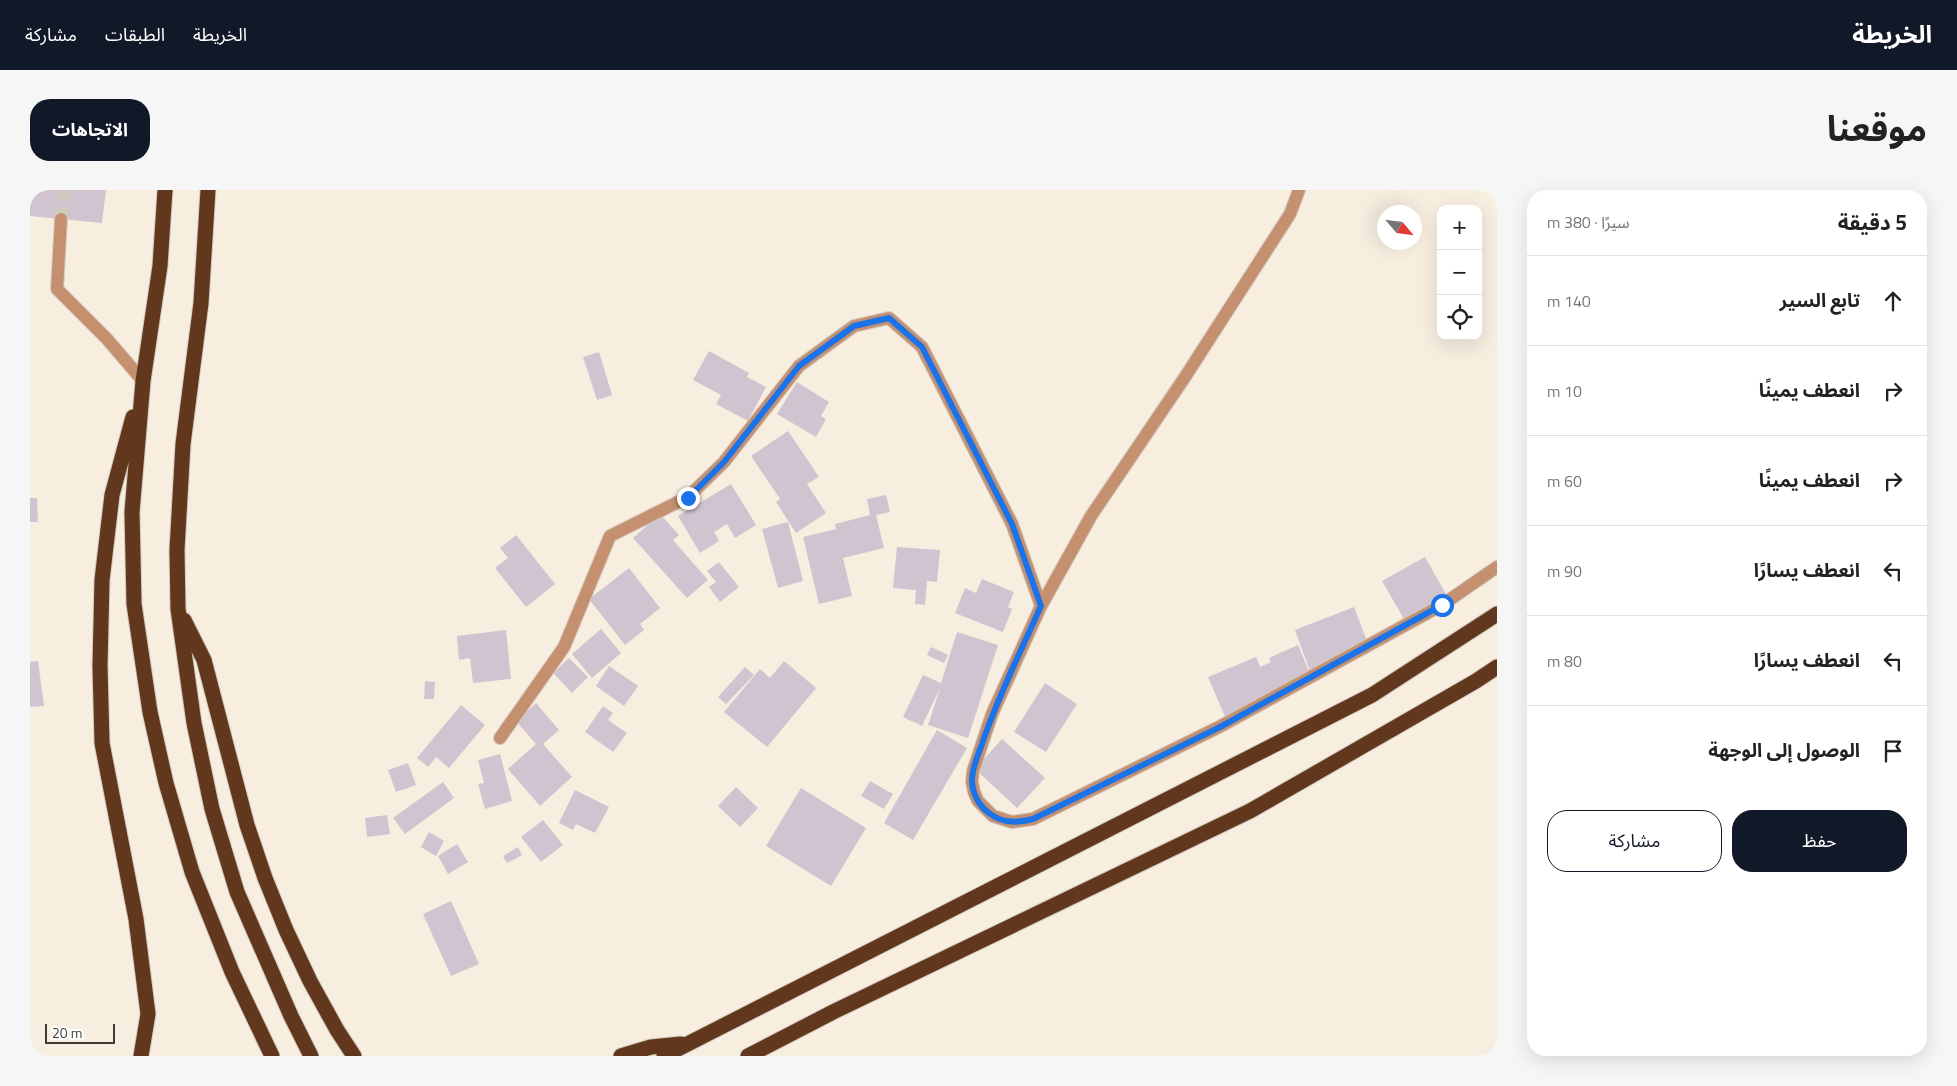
<!DOCTYPE html>
<html lang="ar">
<head>
<meta charset="utf-8">
<style>
	body { margin:0; font-family:"Titillium Web","Noto Sans Arabic",sans-serif; background:#f6f6f6; color:#222; direction:rtl }
	.controls { position:absolute; right:15px; top:15px; display:grid; overflow:hidden; border-radius:10px; box-shadow:0 5px 20px #0002 }
	.controls button { width:45px; height:45px; display:grid; place-items:center; padding:0; border:0; border-bottom:1px solid #e0e0e0; background:#fff; color:#222; font:25px sans-serif }
	.compass { position:absolute; left:1347px; top:15px; width:45px; height:45px; border-radius:50%; background:#fff; box-shadow:0 5px 20px #0002; rotate:118deg }
	.scale { position:absolute; left:15px; bottom:12px; width:70px; box-sizing:border-box; padding-left:5px; border:2px solid #3d3a34; border-top:0; font-size:14px; line-height:18px; white-space:nowrap; color:#3d3a34; -webkit-text-stroke:4px #fff; paint-order:stroke }
	.stop { position:absolute; width:15px; height:15px; margin:-11px; border:4px solid #1a73e8; border-radius:50%; background:#fff }
	.stop.end { background:#1a73e8; border-color:#fff; box-shadow:0 1px 5px #0008 }
	.list { margin:0; padding:0; list-style:none }
	h2 { display:flex; justify-content:space-between; align-items:center; height:65px; margin:0; padding:0 20px; font-size:21px }
	h2 small { font-size:16px; font-weight:400; color:#767676 }
	.list li { display:grid; grid-template-columns:32px 1fr auto; gap:15px; align-items:center; box-sizing:border-box; height:90px; padding:0 20px; border-top:1px solid #e0e0e0 }
	.list b { display:block; font-size:19px; white-space:nowrap }
	.list em { font-size:16px; font-style:normal; color:#767676 }
	.actions { display:flex; gap:10px; padding:15px 20px }
	.actions a { flex:1; padding:11px 0; border:1px solid #111827; border-radius:20px; text-align:center; font-size:18px; color:#111827 }
	.actions .main { background:#111827; color:#fff }
	.icon { flex:none; width:28px; height:28px; fill:none; stroke:currentColor; stroke-width:2; stroke-linecap:round; stroke-linejoin:round }
	.map { position:relative; flex:none; width:1467px; height:866px; overflow:hidden; direction:ltr; border-radius:20px }
	header { display:flex; align-items:center; gap:30px; box-sizing:border-box; height:70px; padding:0 25px; background:#111827; color:#fff }
	header strong { font-size:24px }
	nav { display:flex; gap:28px; margin-inline-start:auto; font-size:18px }
	.intro { display:flex; align-items:center; justify-content:space-between; box-sizing:border-box; height:120px; padding:0 30px }
	h1 { margin:0; font-size:35px }
	.button { padding:12px 22px; border-radius:20px; background:#111827; color:#fff; font-size:18px; font-weight:700 }
	main { display:flex; gap:30px; padding:0 30px }
	aside { flex:1; background:#fff; border-radius:20px; box-shadow:0 5px 20px #0002 }
	.map>svg:first-child { display:block }
	.building { fill:#d0c4d0 }
	.lines { fill:none; stroke-linecap:round; stroke-linejoin:round }
	.minor-tunnel { stroke:#d2cabe; stroke-width:12; stroke-dasharray:12 6; stroke-linecap:butt }
	.minor-casing { stroke:#d2cabe; stroke-width:14 }
	.highway-casing { stroke:#d2cabe; stroke-width:17 }
	.minor { stroke:#c59070; stroke-width:12 }
	.highway { stroke:#61381e; stroke-width:15 }
	.route { stroke:#1a73e8; stroke-width:6 }
</style>
</head>
<body>
<header>
<strong>الخريطة</strong>
<nav><a>الخريطة</a><a>الطبقات</a><a>مشاركة</a></nav>
</header>
<div class="intro"><h1>موقعنا</h1><a class="button">الاتجاهات</a></div>
<main>
<aside>
<h2>5 دقيقة<small>سيرًا · 380 m</small></h2>
<ul class="list">
<li><svg class="icon" aria-label="ahead" viewBox="0 0 24 24"><path d="M12 20V5M6 11l6-6 6 6"/></svg><div><b>تابع السير</b></div><em>140 m</em></li>
<li><svg class="icon" aria-label="right" viewBox="0 0 24 24"><path d="M7 20v-9h11M14 6l5 5-5 5"/></svg><div><b>انعطف يمينًا</b></div><em>10 m</em></li>
<li><svg class="icon" aria-label="right" viewBox="0 0 24 24"><path d="M7 20v-9h11M14 6l5 5-5 5"/></svg><div><b>انعطف يمينًا</b></div><em>60 m</em></li>
<li><svg class="icon" aria-label="left" viewBox="0 0 24 24"><path d="M17 20v-9H6M10 6l-5 5 5 5"/></svg><div><b>انعطف يسارًا</b></div><em>90 m</em></li>
<li><svg class="icon" aria-label="left" viewBox="0 0 24 24"><path d="M17 20v-9H6M10 6l-5 5 5 5"/></svg><div><b>انعطف يسارًا</b></div><em>80 m</em></li>
<li><svg class="icon" aria-label="arrive" viewBox="0 0 24 24"><path d="M6 21V4h12l-3 4 3 4H6"/></svg><div><b>الوصول إلى الوجهة</b></div></li>
</ul>
<div class="actions"><a class="main">حفظ</a><a>مشاركة</a></div>
</aside>
<div class="map">
<svg width="1467" height="866" viewBox="0 0 1467 866">
	<rect width="100%" height="100%" fill="#f7eee0"/>
	<path class="building" d="M0 0H76L72 33 0 26Z
		M679 161 719 183 717 187 736 197 718 231 686 214 691 205 663 190Z
		M569 162 582 205 567 210 553 167Z
		M767 192 799 212 791 226 796 229 786 247 747 224Z
		M758 241 789 287 777 294 796 323 766 343 746 312 750 309 721 266Z
		M701 294 726 335 705 348 697 334 684 342 689 351 670 363 648 326Z
		M856 305 860 322 846 325 854 358 813 368 822 406 789 414 773 347 806 339 805 334 840 325 837 309Z
		M0 308H7L8 332H0Z
		M630 324 649 345 643 350 678 390 657 408 603 348Z
		M758 332 773 391 748 398 732 339Z
		M486 345 525 394 496 417 465 378 478 368 470 358Z
		M867 357 910 360 907 392 897 391 895 415 885 414 886 400 863 398Z
		M1395 367 1416 404 1374 429 1352 391Z
		M689 372 709 397 690 412 679 397 686 392 677 381Z
		M599 378 630 418 610 434 614 440 595 455 559 409Z
		M952 389 984 402 978 417 982 419 973 442 925 423 935 398 946 403Z
		M1324 417 1341 462 1281 484 1265 440Z
		M571 439 591 463 562 488 542 464Z
		M476 440 481 489 443 493 440 468 429 470 427 446Z
		M927 442 968 455 938 548 898 535 910 498 892 536 873 527 893 485 911 493Z
		M1268 455 1283 491 1196 529 1178 487 1226 467 1230 477 1241 472 1239 468Z
		M901 457 918 465 914 473 897 465Z
		M539 468 558 487 542 503 523 483Z
		M8 471 14 516 0 517V472Z
		M754 471 786 498 737 557 694 522 730 479 740 488Z
		M579 476 608 496 594 516 566 496Z
		M715 477 724 485 696 514 688 507Z
		M395 491 405 492 404 509H394Z
		M1015 493 1047 514 1016 562 984 542Z
		M506 513 529 540 513 554 542 587 510 616 478 579 506 554 486 531Z
		M431 515 455 535 419 578 406 567 398 577 387 568Z
		M573 516 583 523 578 530 597 543 583 562 555 542Z
		M907 540 937 558 883 650 854 633Z
		M972 549 1015 588 987 618 945 579Z
		M470 564 482 611 455 619 448 594 454 593 448 570Z
		M378 573 386 595 366 602 358 580Z
		M840 591 863 604 854 619 831 606Z
		M413 592 424 608 375 644 363 628Z
		M706 597 728 618 710 637 688 616Z
		M771 598 836 638 801 696 736 656Z
		M545 600 579 617 565 643 546 634 543 640 529 633Z
		M357 625 360 644 337 647 335 628Z
		M513 630 533 655 511 672 491 647Z
		M399 642 414 651 406 666 391 657Z
		M427 654 438 672 418 684 408 666Z
		M488 657 492 665 477 673 473 666Z
		M421 711 449 774 421 786 393 724Z"/>
	<g class="lines">
		<path class="minor-tunnel" d="M31 29 35 0"/>
		<g class="minor-casing">
			<path id="minor" d="M1269 0 1260 24 1155 187 1061 326 1011 416 962 524 943 581 942 592 944 602 948 611 963 626 982 632 1003 629 1189 537 1412 415 1467 377
				M31 29 27 99 77 149 113 191
				M470 548 534 457 580 346 658 307 694 272 769 176 824 136 859 128 892 157 982 334 1011 416"/>
		</g>
		<g class="highway-casing">
			<path id="highway" d="M135 0 130 76 113 191 102 322 104 414 120 522 136 593 162 682 202 782 242 866
				M178 0 171 113 153 254 147 360 148 419 164 533 182 619 207 702 261 826 281 866
				M103 227 82 305 72 390 70 476 72 553 106 729 118 824 111 866
				M154 430 174 470 217 635 235 688 256 740 280 791 307 840 324 866
				M591 866 621 857 651 854
				M634 866 1342 505 1467 424
				M718 866 803 822 1220 621 1446 491 1467 477"/>
		</g>
		<use href="#minor" class="minor"/>
		<use href="#highway" class="highway"/>
	</g>
	<g class="lines">
		<path class="route" d="M658 308 694 272 769 176 824 136 859 128 892 157 982 334 1011 416C991 461 968 506 952 554 948 565 942 578 942 590 942 603 949 616 959 623 972 634 988 633 1003 629L1190 537 1412 415"/>
	</g>
</svg>
<div class="controls">
<button>+</button>
<button>−</button>
<button><svg class="icon" aria-label="locate" viewBox="0 0 24 24"><circle cx="12" cy="12" r="6"/><path d="M12 2v4M12 18v4M2 12h4M18 12h4"/></svg></button>
</div>
<svg class="compass" viewBox="-18 -18 36 36"><path d="M0-13l5 13h-10z" fill="#e53935"/><path d="M0 13l5-13h-10z" fill="#767676"/></svg>
<div class="scale">20 m</div>
<div class="stop" style="left:1412px;top:415px"></div>
<div class="stop end" style="left:658px;top:308px"></div>
</div>
</main>
</body>
</html>
